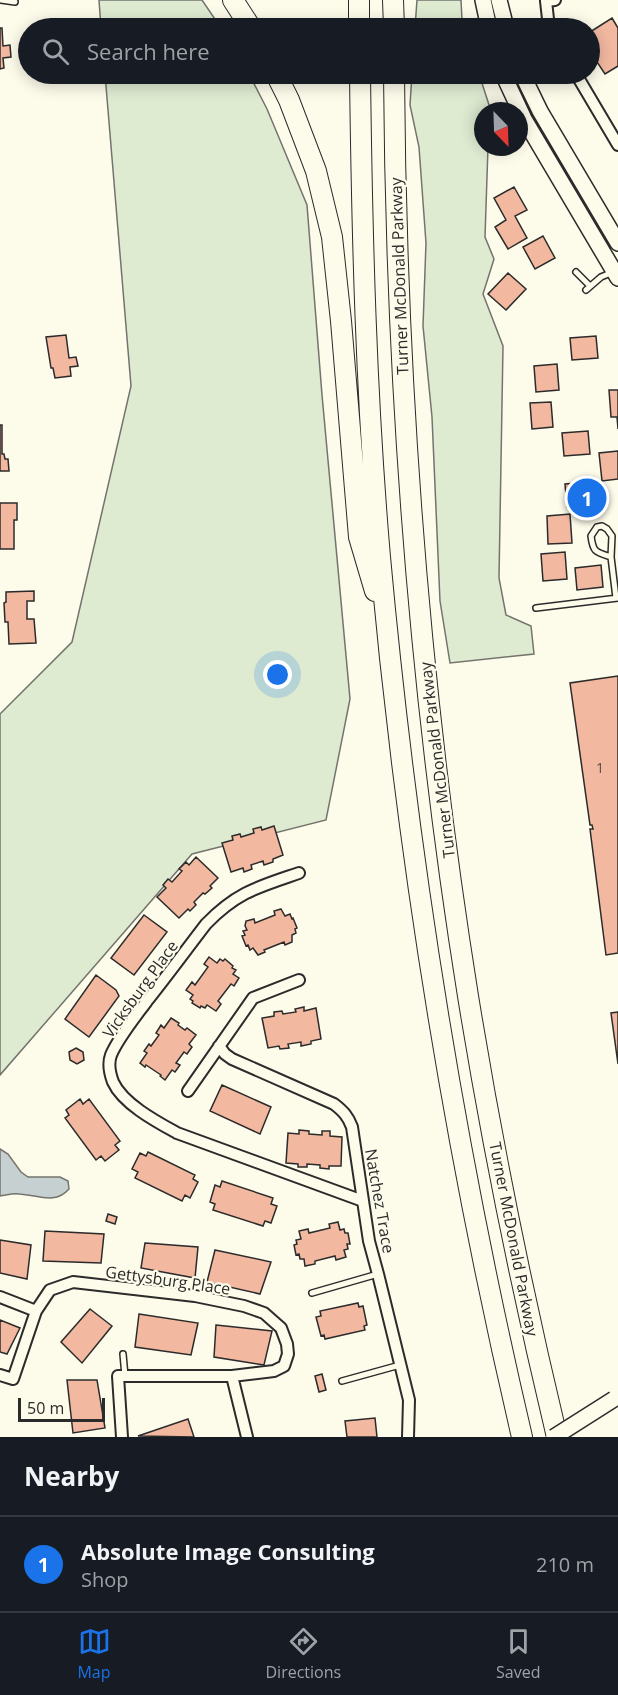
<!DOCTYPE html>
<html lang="en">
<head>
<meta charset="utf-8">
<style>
	body { margin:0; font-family:"Open Sans",sans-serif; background:#242831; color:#f1f3f6 }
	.compass { position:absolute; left:474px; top:102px; width:54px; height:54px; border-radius:50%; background:#171b24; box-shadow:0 3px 15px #0003; rotate:157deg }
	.scale { position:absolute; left:18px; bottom:15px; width:87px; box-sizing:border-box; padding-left:6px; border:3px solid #2b2b2b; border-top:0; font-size:16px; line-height:21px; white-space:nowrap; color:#2b2b2b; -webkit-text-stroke:4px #fdfbea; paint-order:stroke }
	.you { position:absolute; left:278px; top:675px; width:21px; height:21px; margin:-15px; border:4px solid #fff; border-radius:50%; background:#1a73e8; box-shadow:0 0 0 9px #1a73e833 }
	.badge { display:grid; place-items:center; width:39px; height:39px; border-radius:50%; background:#1a73e8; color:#fff; font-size:20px; font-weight:700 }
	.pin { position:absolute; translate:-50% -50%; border:3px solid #fff; box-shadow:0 2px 6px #0006 }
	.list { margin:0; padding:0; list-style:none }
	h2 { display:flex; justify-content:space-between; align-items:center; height:78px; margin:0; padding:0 24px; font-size:26px }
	h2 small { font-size:20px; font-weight:400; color:#9ea1a6 }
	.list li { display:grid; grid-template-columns:39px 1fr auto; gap:18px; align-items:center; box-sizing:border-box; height:96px; padding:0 24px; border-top:2px solid #363941 }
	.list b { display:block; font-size:22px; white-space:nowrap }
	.list p { margin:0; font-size:20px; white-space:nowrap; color:#9ea1a6 }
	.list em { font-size:20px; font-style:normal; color:#9ea1a6 }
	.icon { flex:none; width:33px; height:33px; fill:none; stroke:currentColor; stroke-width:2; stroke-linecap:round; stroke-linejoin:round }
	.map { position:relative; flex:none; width:618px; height:1437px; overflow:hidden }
	.search { position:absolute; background:#171b24; box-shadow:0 3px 15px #0003; left:18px; right:18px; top:18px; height:66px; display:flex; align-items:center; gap:15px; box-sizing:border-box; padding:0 21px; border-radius:33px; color:#9ea1a6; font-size:22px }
	.sheet { height:174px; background:#171b24 }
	nav { display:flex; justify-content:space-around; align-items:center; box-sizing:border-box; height:84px; border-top:2px solid #363941; background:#171b24; font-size:16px; color:#9ea1a6 }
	nav a { display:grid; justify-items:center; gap:3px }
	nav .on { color:#1a73e8 }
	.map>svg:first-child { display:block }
	.green { fill:#deebd1; stroke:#74746e; stroke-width:1.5 }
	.water { fill:#c7d0d0; stroke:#74746e; stroke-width:1.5 }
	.building { fill:#f2b8a0; stroke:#2b2b2b; stroke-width:1.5 }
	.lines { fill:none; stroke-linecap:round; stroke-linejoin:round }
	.lane-casing { stroke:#2b2b2b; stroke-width:8 }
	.street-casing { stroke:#2b2b2b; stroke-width:14 }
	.secondary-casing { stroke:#2b2b2b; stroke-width:18 }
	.highway-casing { stroke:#2b2b2b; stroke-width:22 }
	.lane { stroke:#fdfbea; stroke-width:5 }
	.street { stroke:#fdfbea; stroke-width:10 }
	.secondary { stroke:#fdfbea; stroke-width:15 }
	.highway { stroke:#fdfbea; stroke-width:20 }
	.secondary-bridge-casing { stroke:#2b2b2b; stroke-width:18; stroke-linecap:butt }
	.secondary-bridge { stroke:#fdfbea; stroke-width:15 }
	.labels { text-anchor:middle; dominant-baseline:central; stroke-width:4.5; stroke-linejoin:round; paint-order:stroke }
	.number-label { font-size:14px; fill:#5d4e48 }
	.street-label { font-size:16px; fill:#2b2b2b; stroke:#fdfbea }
</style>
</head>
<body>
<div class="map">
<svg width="618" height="1437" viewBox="0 0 618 1437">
	<rect width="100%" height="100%" fill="#fdfbea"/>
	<path class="green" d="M99 0H202L221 28H101Z
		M417 0H461L462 20 465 28H415Z
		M105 74H249L267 109 307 205 322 395 350 699 326 820 192 854 0 1075V714L72 642 131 386Z
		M412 74H479L491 111H483V147H488L485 237 494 259 483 294 503 346 499 578 506 615 531 626 534 654 450 663 440 601 432 417 423 326 426 243 419 147 410 105Z"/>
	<path class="water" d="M0 1149 8 1154 21 1172 28 1177H60L68 1181 69 1189C55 1205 38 1195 19 1194 13 1193 7 1195 0 1196Z"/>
	<path class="building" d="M612 18 618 28V66L605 74 597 62 598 60 590 48V32Z
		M0 28H2L3 46 10 45 11 57 3 58 4 68 0 69Z
		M514 187 527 210 515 216 527 238 508 249 495 227 506 220 494 198Z
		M543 236 555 258 535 269 523 247Z
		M508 273 526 289 506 310 488 294Z
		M66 335 69 358 76 357 78 366 70 367 71 376 55 378 53 368H51L46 337Z
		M596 336 598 358 572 360 570 338Z
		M557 364 559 390 536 392 534 366Z
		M609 390H618V429L617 417H611Z
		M551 402 553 427 532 429 530 403Z
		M0 425H2V454H4L5 459H8L9 471H0Z
		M588 431 590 454 564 456 562 433Z
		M618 451V479L602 481 599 453Z
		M592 482 593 505 567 507 565 484Z
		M0 503H17V520H14V549H0Z
		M570 514 572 543 548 544 547 516Z
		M565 552 567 579 543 581 541 554Z
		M601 565 603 587 577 590 575 568Z
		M34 591V601H27V619H34L36 643 9 644 8 622H5L4 603 6 602V592Z
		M618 676V953L606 955 590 829H593L592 825H590L570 683Z
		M274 826 283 855 273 859V862L264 865 263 861 251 865 252 869 244 872 243 868 231 872 222 843 233 840 232 836 240 834 241 837 254 833 253 829 261 827 262 830Z
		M196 857 218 878 210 886 212 888 205 894 203 893 194 902 196 905 190 911 188 909 179 918 157 897 166 888 163 885 168 879 172 882 182 871 179 869 186 862 189 865Z
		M281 909 285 916 290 914 292 919 293 918 297 928 295 929 296 933 292 935V942L285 945 284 942 264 950 265 952 258 955 253 948 250 950 248 945 246 946 242 936 245 935 243 931 247 930 245 926 246 921 254 919 255 923 275 915 274 911Z
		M144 915 167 932 134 975 111 958Z
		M209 957 217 963 220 959 223 961 225 959 233 966 232 968 236 970 233 974 239 978 234 986 231 984 218 1001 221 1004 216 1011 207 1005 205 1008 201 1006 200 1008 192 1003 193 1001 190 999 193 995 186 990 192 982 195 985 208 967 204 964Z
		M96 975 116 990 119 996 89 1037 65 1019Z
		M304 1007V1011L316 1008 321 1039 311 1041V1044L301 1046V1042L288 1044 289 1048 280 1049 279 1046 268 1048 262 1018 274 1016V1012L282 1011 283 1014 296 1012 295 1009Z
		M618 1012V1064L611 1013Z
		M171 1018 179 1023 178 1025 185 1030 187 1028 196 1035 189 1044 192 1047 187 1054 184 1052 176 1063 180 1065 175 1072 172 1070 165 1080 160 1076 161 1075 146 1065 145 1067 140 1063 147 1053 144 1051 149 1044 151 1046 159 1035 156 1033 161 1025 164 1028Z
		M76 1048 83 1052 84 1060 77 1064 70 1060 69 1052Z
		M222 1085 271 1107 260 1134 210 1111Z
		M80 1099 83 1104 89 1099 120 1141 115 1145 119 1150 105 1161 101 1156 96 1160 65 1118 69 1115 66 1110Z
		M299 1130 309 1131V1134L322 1135V1131H330V1136L342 1137 341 1166H329V1169L320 1168V1165L307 1164V1167H298V1164L286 1163 288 1133 299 1134Z
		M148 1152 195 1175 193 1179 198 1182 190 1198 185 1195 182 1201 135 1178 138 1172 132 1169 140 1153 146 1156Z
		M222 1181 273 1198 271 1204 277 1206 271 1223 265 1221 263 1226 213 1210 215 1204 210 1202 215 1185 220 1187Z
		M108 1214 117 1217 115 1224 106 1221Z
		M338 1222 340 1230 344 1229 345 1233H348L350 1244H347L348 1249 344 1250 346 1257 336 1260 335 1256 315 1261V1264L305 1266 304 1259H300L299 1254 296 1255 294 1245 297 1244 296 1240 301 1239 299 1231 308 1229 309 1233 330 1228 329 1224Z
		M45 1231 104 1234 101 1263 43 1261Z
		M0 1240 31 1245 27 1279 0 1273Z
		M145 1243 198 1247 195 1278 141 1268Z
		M215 1250 271 1262 260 1294 207 1282Z
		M358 1303 359 1307 363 1306 367 1325 364 1326 365 1330 325 1339 324 1335 321 1336 316 1317 321 1316 320 1311Z
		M90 1309 112 1326 82 1363 61 1342Z
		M139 1314 198 1323 191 1355 135 1347Z
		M0 1320 20 1328 7 1354 0 1352Z
		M216 1325 272 1331 264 1365 214 1357Z
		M322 1374 326 1390 319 1392 315 1376Z
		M67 1380H97L105 1428 73 1433Z
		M375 1418 377 1437H347L345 1421Z
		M188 1419 194 1437 138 1436Z"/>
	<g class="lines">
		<g class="lane-casing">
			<path id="lane" d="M1 0 15 2
				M576 272 590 286
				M586 290 601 277 613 272
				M611 557C595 552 593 552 591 536L597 527 602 526 607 529 612 536 611 557 616 598
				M536 608 618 598
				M312 1293 378 1274
				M123 1354 125 1376
				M342 1381 400 1365"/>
		</g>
		<g class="street-casing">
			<path id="street" d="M549 28 546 1 555 0
				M576 74 618 145
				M299 873C258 887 237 892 206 924 186 950 167 976 147 1001 136 1016 118 1038 111 1055 108 1063 110 1074 113 1082 123 1104 157 1122 177 1133L363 1201
				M219 1046 225 1054 232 1059 334 1104C343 1111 348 1116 352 1127L369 1241 378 1274 409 1400 408 1437
				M188 1091 253 998 299 980
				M0 1297 36 1311
				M0 1375 13 1379 36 1311 50 1290 73 1282 195 1296 244 1306 264 1313 281 1328 287 1344 288 1354 284 1366 274 1371 232 1376H118L122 1437
				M232 1376 247 1437"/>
		</g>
		<g class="secondary-casing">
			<path id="secondary" d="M483 0 489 28
				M499 0 506 28
				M503 74 524 119 618 278
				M522 74 540 111 618 243"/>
		</g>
		<g class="highway-casing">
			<path id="highway" d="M233 0 251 28
				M359 0V28
				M393 0 394 28
				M276 74 289 100 316 171 332 237 341 321 359 537 375 591
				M360 74C362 235 366 396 380 557 407 853 454 1147 522 1437
				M394 74C396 382 419 691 468 996 492 1144 522 1291 557 1437"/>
		</g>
		<use href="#lane" class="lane"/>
		<use href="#street" class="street"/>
		<use href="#secondary" class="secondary"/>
		<use href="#highway" class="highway"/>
		<g class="secondary-bridge-casing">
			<path id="secondary-bridge" d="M554 1437 614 1399"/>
		</g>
		<use href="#secondary-bridge" class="secondary-bridge"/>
	</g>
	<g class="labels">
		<g class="number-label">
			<text x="600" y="767">1</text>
		</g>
		<g class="street-label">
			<text transform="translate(399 276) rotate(-92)">Turner McDonald Parkway</text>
			<text transform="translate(437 760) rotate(-97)">Turner McDonald Parkway</text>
			<text transform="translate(140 989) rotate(-54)">Vicksburg Place</text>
			<text transform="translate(380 1201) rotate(80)">Natchez Trace</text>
			<text transform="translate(514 1239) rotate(79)">Turner McDonald Parkway</text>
			<text transform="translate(168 1280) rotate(8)">Gettysburg Place</text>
		</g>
	</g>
</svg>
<svg class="compass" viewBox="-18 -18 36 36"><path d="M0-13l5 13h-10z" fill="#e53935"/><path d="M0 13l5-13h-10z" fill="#9ea1a6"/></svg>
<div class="scale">50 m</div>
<div class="you"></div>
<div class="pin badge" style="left:587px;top:498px">1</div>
<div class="search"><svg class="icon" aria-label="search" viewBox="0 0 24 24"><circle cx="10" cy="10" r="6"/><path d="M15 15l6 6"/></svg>Search here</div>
</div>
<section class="sheet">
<h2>Nearby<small></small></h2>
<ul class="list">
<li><span class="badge">1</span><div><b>Absolute Image Consulting</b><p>Shop</p></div><em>210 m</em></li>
</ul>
</section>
<nav>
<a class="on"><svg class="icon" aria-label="map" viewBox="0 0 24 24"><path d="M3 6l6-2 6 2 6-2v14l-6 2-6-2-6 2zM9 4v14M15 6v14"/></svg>Map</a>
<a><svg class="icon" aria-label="directions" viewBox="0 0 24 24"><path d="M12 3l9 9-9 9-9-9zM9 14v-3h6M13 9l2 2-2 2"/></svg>Directions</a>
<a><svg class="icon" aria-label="saved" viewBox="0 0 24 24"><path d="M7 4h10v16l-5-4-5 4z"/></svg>Saved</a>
</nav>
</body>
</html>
